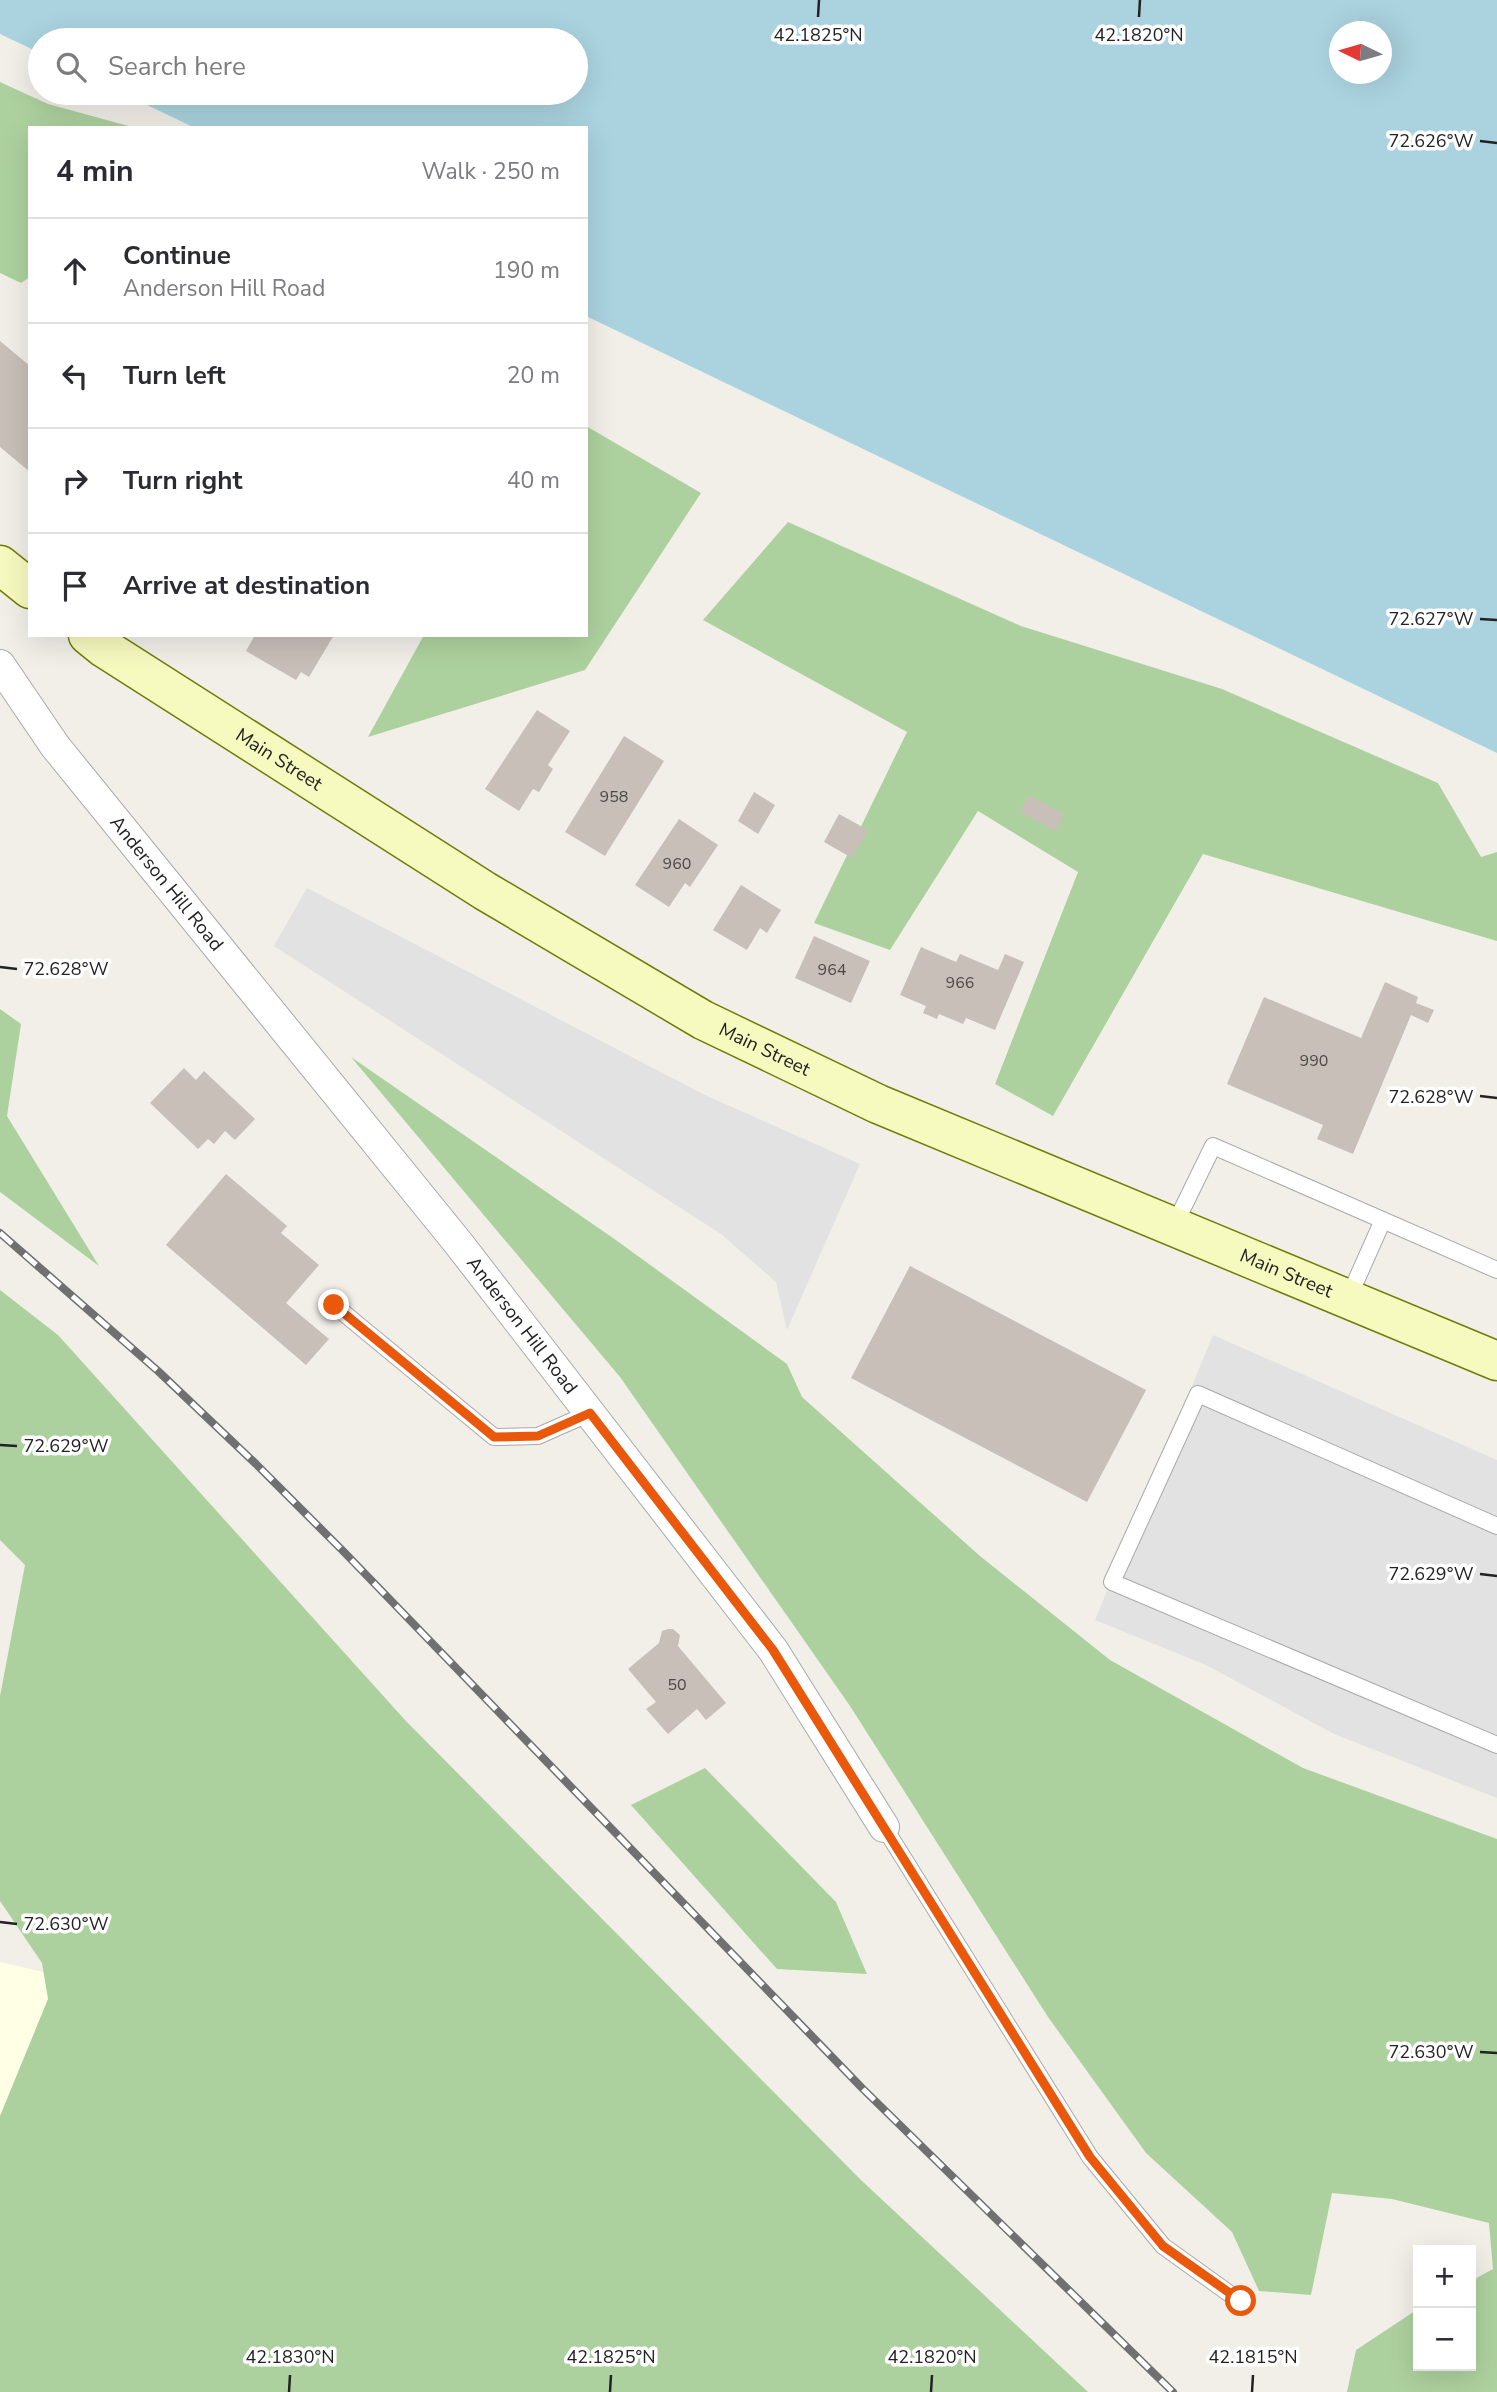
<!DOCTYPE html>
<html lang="en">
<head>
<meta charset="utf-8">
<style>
	body { margin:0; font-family:"Nunito Sans",sans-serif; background:#f2f2f3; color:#2b2b33 }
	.controls { position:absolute; right:21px; bottom:21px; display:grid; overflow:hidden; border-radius:0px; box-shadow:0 7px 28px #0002 }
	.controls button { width:63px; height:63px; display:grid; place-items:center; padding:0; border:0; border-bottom:2px solid #e1e1e2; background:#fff; color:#2b2b33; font:35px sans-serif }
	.compass { position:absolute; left:1329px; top:21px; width:63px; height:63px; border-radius:50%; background:#fff; box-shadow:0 7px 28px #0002; rotate:275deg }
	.stop { position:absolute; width:21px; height:21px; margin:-16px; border:5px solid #ea580c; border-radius:50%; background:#fff }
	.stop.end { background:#ea580c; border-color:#fff; box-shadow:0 2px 7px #0008 }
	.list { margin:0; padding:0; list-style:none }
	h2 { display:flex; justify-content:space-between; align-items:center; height:91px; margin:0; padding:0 28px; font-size:30px }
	h2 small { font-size:23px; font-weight:400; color:#7c7c81 }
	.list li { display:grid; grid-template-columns:46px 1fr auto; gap:21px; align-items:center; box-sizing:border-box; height:105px; padding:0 28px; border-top:2px solid #e1e1e2 }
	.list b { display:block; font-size:26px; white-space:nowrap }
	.list p { margin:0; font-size:23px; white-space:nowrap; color:#7c7c81 }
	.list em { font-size:23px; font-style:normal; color:#7c7c81 }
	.icon { flex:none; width:38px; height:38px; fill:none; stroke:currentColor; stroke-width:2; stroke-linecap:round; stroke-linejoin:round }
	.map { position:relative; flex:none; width:1497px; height:2392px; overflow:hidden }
	.search { position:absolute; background:#fff; box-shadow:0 7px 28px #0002; left:28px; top:28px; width:560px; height:77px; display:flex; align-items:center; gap:18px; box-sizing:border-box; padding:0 24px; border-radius:38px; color:#7c7c81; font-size:26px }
	.panel { position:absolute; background:#fff; box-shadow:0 7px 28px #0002; left:28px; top:126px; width:560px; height:511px; border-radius:0px }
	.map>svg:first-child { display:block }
	.education { fill:#ffffe5 }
	.forest { fill:#add19e }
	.parking { fill:#e2e2e2 }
	.water { fill:#aad3df; fill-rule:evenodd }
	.building { fill:#c7bfb8 }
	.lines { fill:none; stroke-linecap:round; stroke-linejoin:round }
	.lane-casing { stroke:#a9a9a9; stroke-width:18 }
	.street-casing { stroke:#a9a9a9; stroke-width:32 }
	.secondary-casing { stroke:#707d05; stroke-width:41 }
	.lane { stroke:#fff; stroke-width:16 }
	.street { stroke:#fff; stroke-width:30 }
	.secondary { stroke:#f7fabf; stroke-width:38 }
	.rail-casing { stroke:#707070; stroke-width:8 }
	.rail { stroke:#fff; stroke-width:5; stroke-dasharray:16; stroke-linecap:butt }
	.route { stroke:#ea580c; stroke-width:9 }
	.ticks { fill:none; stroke:#222; stroke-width:2.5 }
	.labels { text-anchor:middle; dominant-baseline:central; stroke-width:7; stroke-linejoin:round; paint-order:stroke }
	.number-label { font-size:16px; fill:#4b4948 }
	.street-label { font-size:19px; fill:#222; stroke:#fff }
	.ticks-label { font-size:18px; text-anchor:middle; fill:#222; stroke:#fff; stroke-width:7; stroke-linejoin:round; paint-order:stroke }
</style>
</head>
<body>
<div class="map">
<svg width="1497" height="2392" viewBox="0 0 1497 2392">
	<rect width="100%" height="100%" fill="#f2efe9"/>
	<path class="education" d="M0 1962 65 1977 0 2248Z"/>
	<path class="forest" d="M0 82 48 104 136 128H30V277L21 283 0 273Z
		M586 426 701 493 585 670 368 737 424 635H586Z
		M788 522 1021 626 1222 689 1438 783 1481 857 1497 852V941L1203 854 1053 1116 995 1084 1078 872 978 811 890 950 814 923 907 732 703 620Z
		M0 1009 21 1024 7 1116 99 1266 0 1192Z
		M351 1057 613 1238 787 1364 802 1397 980 1556 1110 1660 1303 1768 1497 1839V2392H1347L1356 2350 1418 2309V2366H1471V2281L1493 2269 1489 2223 1392 2199 1332 2193 1311 2295 1259 2291 1232 2232 1146 2153 1048 2017 850 1706 620 1377Z
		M0 1290 58 1335 405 1720 861 2180 1088 2392H0V2116L48 1999 42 1963 0 1901V1696L25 1565 0 1540Z
		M705 1768 836 1902 867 1974 777 1969 631 1805Z"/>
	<path class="parking" d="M307 888 703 1094 860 1164 787 1330 776 1282 721 1234 274 946Z
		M1213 1335 1497 1460V1798L1334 1734 1206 1665 1095 1620Z"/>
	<path class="water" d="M0 0H1497V753L586 316V128H195L122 93H576V40H40V53L0 34ZM1340 32H1382V74H1340Z"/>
	<path class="building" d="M0 341 30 366V472L0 447Z
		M255 635H334L309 677 301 672 296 680 246 651Z
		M537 710 570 731 548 765 553 769 539 792 533 789 519 811 485 789Z
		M624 736 664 761 605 856 565 832Z
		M754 792 775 805 758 834 738 821Z
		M1028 795 1064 814 1056 831 1020 812Z
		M839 814 868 830 852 858 824 842Z
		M679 819 718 845 690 887 685 883 669 907 635 885Z
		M741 885 781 910 767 933 760 928 747 950 713 930Z
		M814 936 870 961 851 1003 795 978Z
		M921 947 956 962 960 954 998 970 1005 954 1024 962 995 1030 966 1018 963 1024 939 1014 937 1019 923 1013 926 1006 900 995Z
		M1385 982 1418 997 1416 1003 1434 1010 1428 1023 1411 1015 1353 1154 1317 1139 1323 1125 1227 1084 1264 997 1361 1038Z
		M184 1068 196 1080 204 1071 255 1119 235 1140 225 1131 214 1144 208 1139 198 1149 150 1103Z
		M226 1174 287 1226 281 1233 319 1265 286 1303 329 1339 306 1365 166 1245Z
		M910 1266 1146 1390 1087 1502 851 1378Z
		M668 1629H673L680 1635 678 1646 726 1703 706 1720 697 1709 668 1734 646 1709 656 1702 628 1669 659 1643 662 1631Z"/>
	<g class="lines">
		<g class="lane-casing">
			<path id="lane" d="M1174 1226 1213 1146 1497 1270
				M1347 1301 1383 1220
				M334 1305 494 1437 538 1436 590 1413
				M1497 1526 1198 1394 1112 1582 1497 1745
				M884 1827 1090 2157 1163 2246 1241 2302"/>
		</g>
		<g class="street-casing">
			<g id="street">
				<path id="s1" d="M0 665 55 746 459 1244 773 1650 884 1827"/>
			</g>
		</g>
		<g class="secondary-casing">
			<g id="secondary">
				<path d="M0 565 30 589"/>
				<path id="s2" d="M88 635 104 648 485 891 703 1020 878 1104 1497 1361"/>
			</g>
		</g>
		<use href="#lane" class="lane"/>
		<use href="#street" class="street"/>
		<use href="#secondary" class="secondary"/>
		<g class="rail-casing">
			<path id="rail" d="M0 1233 158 1371 256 1464 344 1552 863 2089 1173 2392"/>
		</g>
		<use href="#rail" class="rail"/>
	</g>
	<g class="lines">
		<path class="route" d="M334 1305 494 1437 538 1436 590 1413 773 1650 1090 2157 1163 2246 1241 2301"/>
	</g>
	<path class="ticks" d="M818 17 819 0M1139 17 1140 0M1480 141 1497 143M1480 619 1497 620M0 967 17 969M1480 1096 1497 1098M0 1445 17 1446M1480 1574 1497 1576M0 1922 17 1924M1480 2052 1497 2053M289 2392 290 2375M610 2392 611 2375M931 2392 932 2375M1252 2392 1253 2375"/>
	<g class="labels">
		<g class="number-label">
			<text x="614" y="797">958</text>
			<text x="677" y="864">960</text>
			<text x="832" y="970">964</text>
			<text x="960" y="983">966</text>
			<text x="1314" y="1061">990</text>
			<text x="677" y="1685">50</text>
		</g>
		<g class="street-label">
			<text stroke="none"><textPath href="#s2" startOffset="228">Main Street</textPath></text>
			<text stroke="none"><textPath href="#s1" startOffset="275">Anderson Hill Road</textPath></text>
			<text stroke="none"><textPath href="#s2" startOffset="794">Main Street</textPath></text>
			<text stroke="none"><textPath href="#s2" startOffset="1362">Main Street</textPath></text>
			<text stroke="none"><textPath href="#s1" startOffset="842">Anderson Hill Road</textPath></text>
		</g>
	</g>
	<g class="ticks-label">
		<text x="818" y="41">42.1825°N</text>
		<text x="1139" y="41">42.1820°N</text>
		<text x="1431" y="147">72.626°W</text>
		<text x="1431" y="625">72.627°W</text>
		<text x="66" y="975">72.628°W</text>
		<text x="1431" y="1103">72.628°W</text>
		<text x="66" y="1452">72.629°W</text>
		<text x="1431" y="1580">72.629°W</text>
		<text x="66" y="1930">72.630°W</text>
		<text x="1431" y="2058">72.630°W</text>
		<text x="290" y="2363">42.1830°N</text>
		<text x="611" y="2363">42.1825°N</text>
		<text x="932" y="2363">42.1820°N</text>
		<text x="1253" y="2363">42.1815°N</text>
	</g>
</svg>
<div class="controls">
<button>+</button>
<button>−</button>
</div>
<svg class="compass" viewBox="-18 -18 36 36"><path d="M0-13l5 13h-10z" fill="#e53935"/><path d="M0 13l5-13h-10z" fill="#7c7c81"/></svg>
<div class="stop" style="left:1241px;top:2301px"></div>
<div class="stop end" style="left:334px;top:1305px"></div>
<div class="search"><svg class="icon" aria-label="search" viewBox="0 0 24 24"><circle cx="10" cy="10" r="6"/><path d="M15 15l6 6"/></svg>Search here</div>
<section class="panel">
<h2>4 min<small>Walk · 250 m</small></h2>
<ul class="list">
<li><svg class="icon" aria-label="ahead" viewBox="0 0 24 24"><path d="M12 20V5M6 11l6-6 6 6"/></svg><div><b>Continue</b><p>Anderson Hill Road</p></div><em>190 m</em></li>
<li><svg class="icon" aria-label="left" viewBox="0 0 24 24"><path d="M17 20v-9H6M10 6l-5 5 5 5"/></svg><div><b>Turn left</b></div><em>20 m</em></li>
<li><svg class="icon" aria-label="right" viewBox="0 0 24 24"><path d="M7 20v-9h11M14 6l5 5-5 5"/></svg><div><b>Turn right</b></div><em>40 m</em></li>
<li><svg class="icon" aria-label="arrive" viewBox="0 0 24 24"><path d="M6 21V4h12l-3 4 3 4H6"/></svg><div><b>Arrive at destination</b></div></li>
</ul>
</section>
</div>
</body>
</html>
